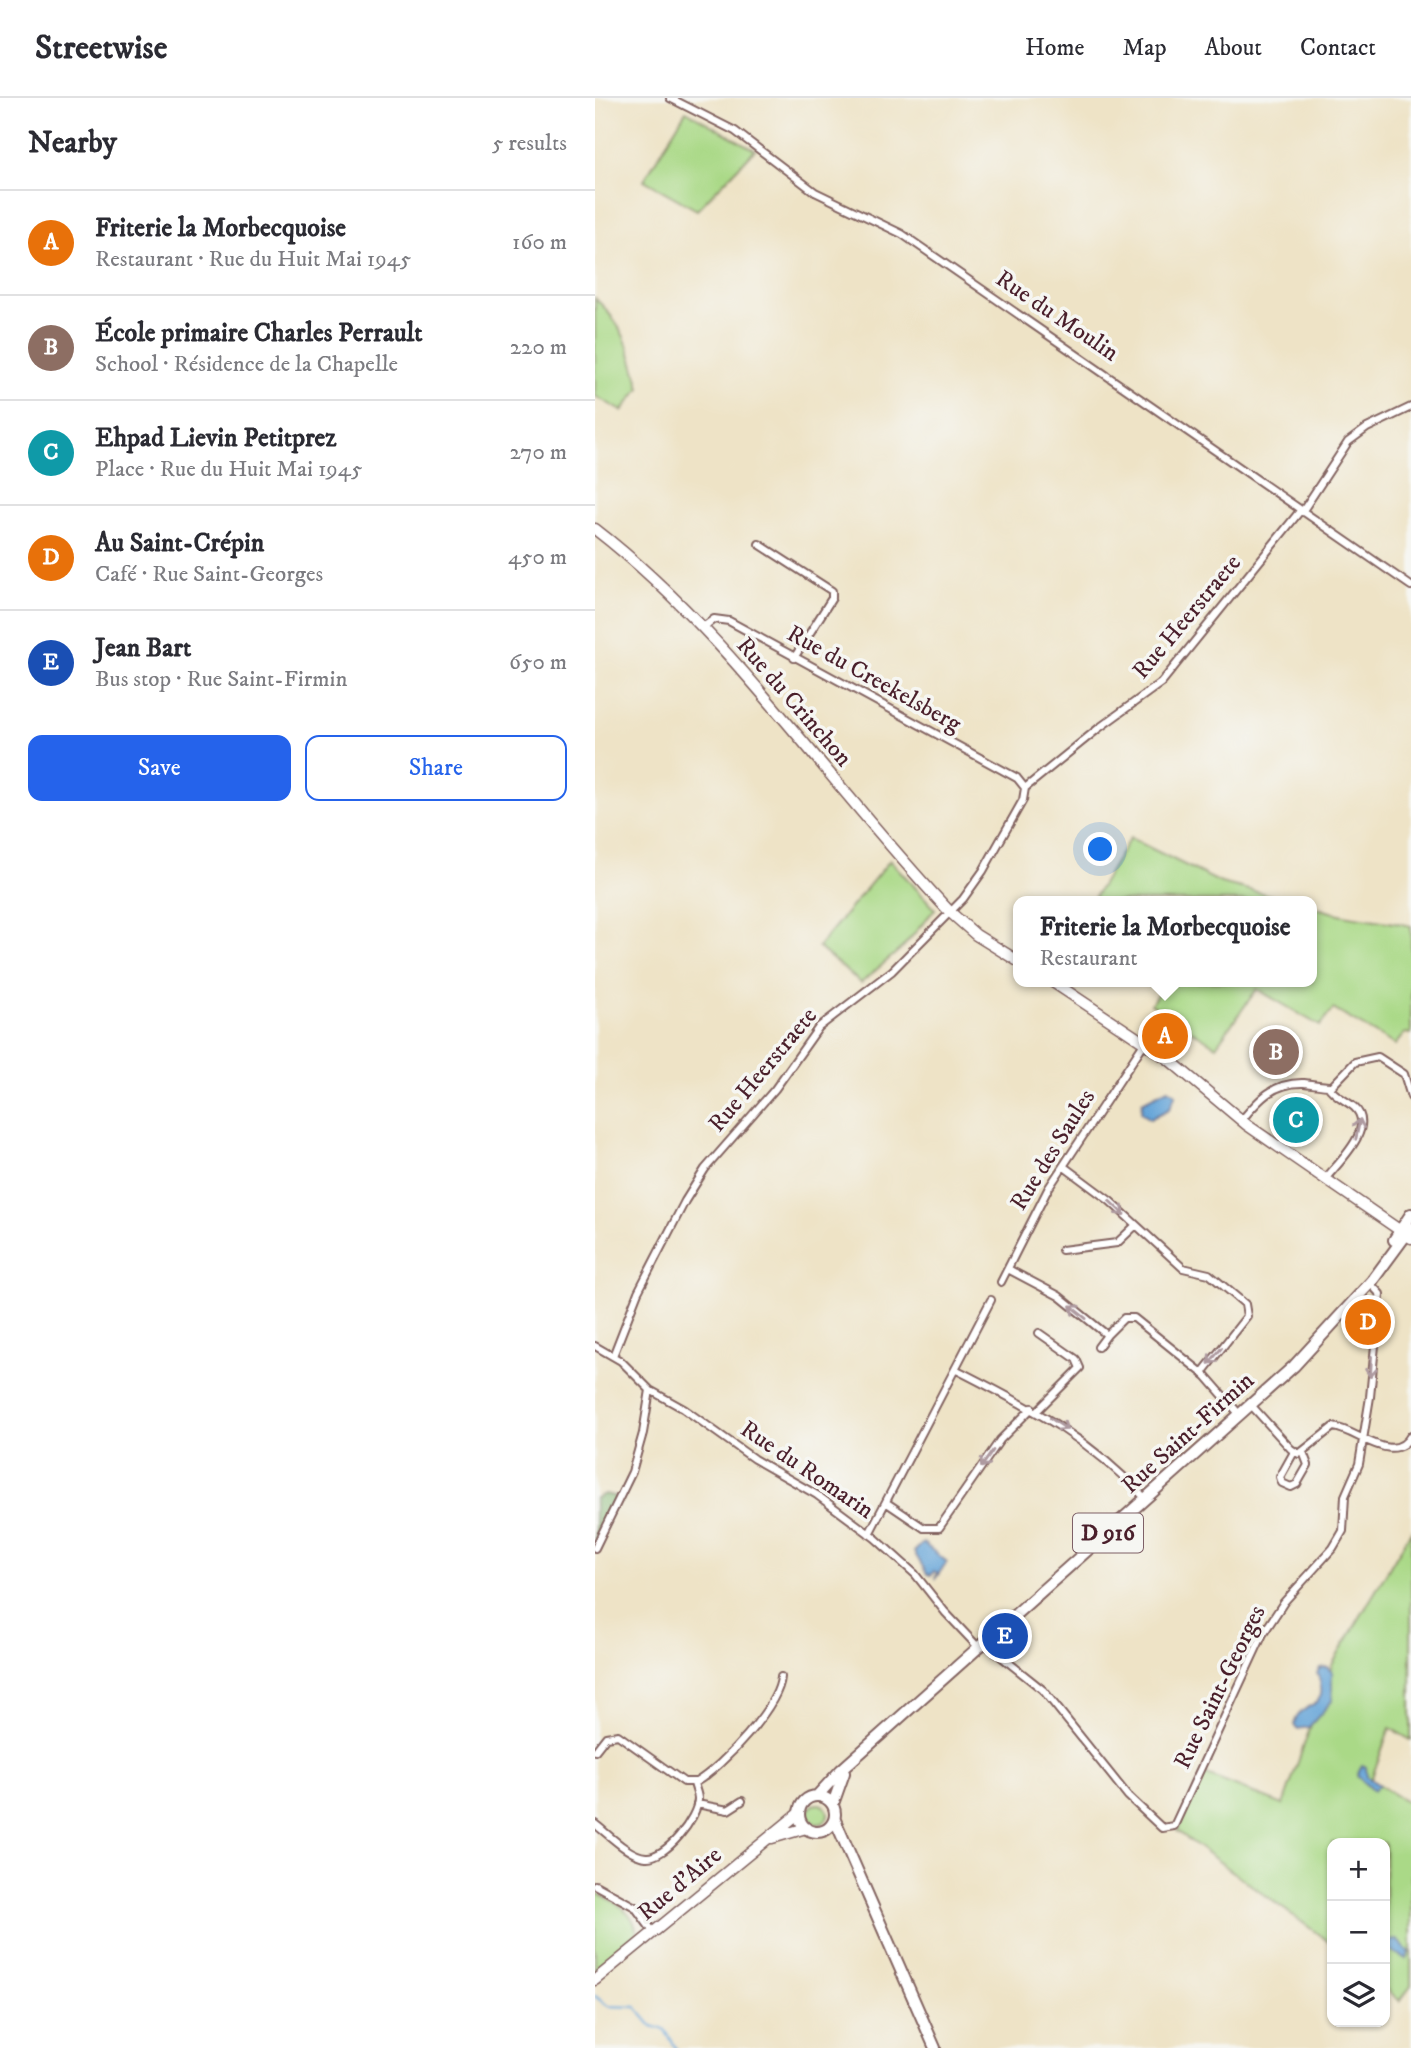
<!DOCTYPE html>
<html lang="en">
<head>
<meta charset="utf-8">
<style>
	body { margin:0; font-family:"IM FELL DW Pica",serif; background:#f2f2f3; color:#2b2b33 }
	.controls { position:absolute; right:21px; bottom:21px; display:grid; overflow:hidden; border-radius:14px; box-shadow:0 2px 5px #0004 }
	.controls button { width:63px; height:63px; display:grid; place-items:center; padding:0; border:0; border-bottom:2px solid #e1e1e2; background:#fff; color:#2b2b33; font:35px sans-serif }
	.you { position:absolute; left:506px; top:752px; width:24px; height:24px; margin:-18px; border:5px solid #fff; border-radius:50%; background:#1a73e8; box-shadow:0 0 0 10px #1a73e833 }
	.badge { display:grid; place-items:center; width:46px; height:46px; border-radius:50%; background:#2563eb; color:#fff; font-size:23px; font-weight:700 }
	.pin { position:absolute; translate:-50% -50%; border:4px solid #fff; box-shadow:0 2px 7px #0006 }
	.popup { position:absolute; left:418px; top:798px; width:304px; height:91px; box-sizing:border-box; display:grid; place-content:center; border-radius:14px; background:#fff; filter:drop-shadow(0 2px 5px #0005); font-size:23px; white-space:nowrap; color:#7c7c81 }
	.popup b { font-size:26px; color:#2b2b33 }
	.popup::after { content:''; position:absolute; left:50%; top:100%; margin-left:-14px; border:14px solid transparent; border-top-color:#fff }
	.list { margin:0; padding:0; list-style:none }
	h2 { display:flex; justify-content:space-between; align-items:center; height:91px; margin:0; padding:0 28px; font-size:30px }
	h2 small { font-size:23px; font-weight:400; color:#7c7c81 }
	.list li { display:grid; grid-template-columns:46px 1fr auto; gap:21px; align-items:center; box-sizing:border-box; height:105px; padding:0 28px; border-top:2px solid #e1e1e2 }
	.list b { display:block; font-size:26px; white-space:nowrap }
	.list p { margin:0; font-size:23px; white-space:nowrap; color:#7c7c81 }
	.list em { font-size:23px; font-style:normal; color:#7c7c81 }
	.actions { display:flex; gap:14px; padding:21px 28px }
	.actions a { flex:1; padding:16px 0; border:2px solid #2563eb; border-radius:14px; text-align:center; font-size:24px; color:#2563eb }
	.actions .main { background:#2563eb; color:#fff }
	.icon { flex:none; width:38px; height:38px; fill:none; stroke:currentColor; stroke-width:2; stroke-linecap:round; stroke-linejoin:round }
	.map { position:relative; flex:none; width:816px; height:1950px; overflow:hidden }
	header { display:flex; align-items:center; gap:42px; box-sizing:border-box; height:98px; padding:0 35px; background:#fff; border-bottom:2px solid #e1e1e2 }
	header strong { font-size:33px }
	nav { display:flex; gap:38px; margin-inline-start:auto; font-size:24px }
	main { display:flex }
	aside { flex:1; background:#fff }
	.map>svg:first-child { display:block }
	.green { fill:#aad987; stroke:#7a7c59; stroke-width:2 }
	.forest { fill:#87b974; stroke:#686c50; stroke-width:2 }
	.water { fill:#65a4d8; stroke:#586282; stroke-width:2 }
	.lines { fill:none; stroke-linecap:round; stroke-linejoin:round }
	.stream { stroke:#65a4d8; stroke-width:2.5 }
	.street-casing { stroke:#836461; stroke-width:10 }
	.secondary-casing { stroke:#836461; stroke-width:13 }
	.primary-casing { stroke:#836461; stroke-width:14 }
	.street { stroke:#fff; stroke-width:6 }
	.secondary { stroke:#fff; stroke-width:10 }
	.primary { stroke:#fff; stroke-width:10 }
	.oneway { stroke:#ae9aa0 }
	.labels { text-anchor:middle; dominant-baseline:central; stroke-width:7; stroke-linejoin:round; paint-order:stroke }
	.shield { fill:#f6f6f2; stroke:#7e6067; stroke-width:2 }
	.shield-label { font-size:23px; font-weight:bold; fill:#4a1f2b }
	.street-label { font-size:24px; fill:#4a1f2b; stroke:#f6f6f2 }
</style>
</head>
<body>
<header>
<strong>Streetwise</strong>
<nav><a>Home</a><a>Map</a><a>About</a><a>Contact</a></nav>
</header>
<main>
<aside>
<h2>Nearby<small>5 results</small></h2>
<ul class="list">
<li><span class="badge" style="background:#e8710a">A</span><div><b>Friterie la Morbecquoise</b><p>Restaurant · Rue du Huit Mai 1945</p></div><em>160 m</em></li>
<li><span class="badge" style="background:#8d6e63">B</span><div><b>École primaire Charles Perrault</b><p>School · Résidence de la Chapelle</p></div><em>220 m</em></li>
<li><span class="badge" style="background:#0f9aa8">C</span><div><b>Ehpad Lievin Petitprez</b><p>Place · Rue du Huit Mai 1945</p></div><em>270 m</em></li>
<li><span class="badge" style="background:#e8710a">D</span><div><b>Au Saint-Crépin</b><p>Café · Rue Saint-Georges</p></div><em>450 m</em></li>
<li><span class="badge" style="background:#1a4fb4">E</span><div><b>Jean Bart</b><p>Bus stop · Rue Saint-Firmin</p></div><em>650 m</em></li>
</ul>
<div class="actions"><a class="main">Save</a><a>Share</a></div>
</aside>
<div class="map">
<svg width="816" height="1950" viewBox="0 0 816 1950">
	<rect width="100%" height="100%" fill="#f6f6f2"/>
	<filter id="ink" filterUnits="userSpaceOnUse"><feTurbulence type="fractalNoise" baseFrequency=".0143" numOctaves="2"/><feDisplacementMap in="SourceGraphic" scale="14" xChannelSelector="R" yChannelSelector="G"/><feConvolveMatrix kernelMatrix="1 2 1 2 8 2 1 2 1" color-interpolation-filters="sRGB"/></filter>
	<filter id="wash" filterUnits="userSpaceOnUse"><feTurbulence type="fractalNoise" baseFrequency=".00686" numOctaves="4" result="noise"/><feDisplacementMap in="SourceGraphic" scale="28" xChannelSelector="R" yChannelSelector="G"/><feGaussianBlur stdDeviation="1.57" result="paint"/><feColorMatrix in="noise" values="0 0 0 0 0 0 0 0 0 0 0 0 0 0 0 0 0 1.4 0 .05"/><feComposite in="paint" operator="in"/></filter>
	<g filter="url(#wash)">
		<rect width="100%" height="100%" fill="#eee3c6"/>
		<path class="green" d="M91 13 160 52 102 112 49 82Z
			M0 200C31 230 34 250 45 290L27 313 0 298Z
			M535 740 626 785 698 803H497Z
			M295 762 340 811 308 849 266 885 223 849Z
			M717 808C748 820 783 821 816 828V936L810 935 800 947 738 911 725 928 662 891 621 948 581 923 567 941 554 932 567 913 556 906 570 884H717Z
			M816 1433V1642L795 1630 776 1682 816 1707V1888L805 1903 790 1890V1745H737V1846L582 1733 607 1675 688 1707 737 1567Z
			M213 1716a10 10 0 1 1 20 0a10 10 0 1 1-20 0Z
			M0 1794C19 1803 41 1813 42 1837L0 1873Z"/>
		<path class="forest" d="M10 1396 22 1399 0 1442V1400Z"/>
		<path class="water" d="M573 991 581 996 574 1011 555 1021 546 1014 547 1004Z
			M328 1445 352 1464 340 1481 342 1475 339 1473 336 1477 332 1476 319 1454Z
			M732 1569 737 1574V1603L714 1629 703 1631 699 1627C705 1600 738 1615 722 1575L725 1570Z
			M767 1667 771 1669 772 1679 784 1687 778 1693 762 1678Z
			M802 1842 814 1854 811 1861 793 1851 794 1843Z"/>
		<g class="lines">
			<path class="stream" d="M0 1898 13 1908 41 1909 57 1928 70 1932 81 1950"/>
		</g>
	</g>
	<g filter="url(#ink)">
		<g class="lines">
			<g class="street-casing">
				<path id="street" d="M75 0 140 33 220 94 307 136 816 488
					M707 414 753 344 772 330 816 309
					M164 446 237 493V500L199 560
					M107 530 119 521 134 523 422 680 430 690
					M646 1023C664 1001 679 984 709 985 718 986 727 988 737 988L760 964 783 959 809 976 816 999
					M468 1068 515 1103 588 1170 614 1176 650 1206 652 1218 607 1275
					M732 1079C744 1064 782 1029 759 1009 751 1002 739 998 733 988
					M467 1152 522 1145 541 1127
					M413 1171 464 1198 512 1237 529 1220H539L611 1278 645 1317
					M406 1184 453 1091 550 944
					M0 1248 26 1263 55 1292 89 1311 159 1361 222 1397 280 1440 320 1476 350 1514 384 1550
					M503 1249 512 1237
					M18 1258 43 1194 90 1103 110 1071 180 991 224 929 297 873 368 801 388 773 428 702 430 690 504 630 566 585 705 413
					M360 1271C436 1310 491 1337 551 1401
					M656 1307 696 1351 704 1356 738 1329C761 1331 799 1369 816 1337
					M442 1313 485 1270 481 1261 444 1235
					M699 1354 685 1379 687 1385 696 1389 702 1386 713 1367 708 1354
					M292 1405 329 1430H344L405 1342 437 1310
					M274 1436 396 1202
					M0 1450 37 1374 48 1335 55 1292
					M389 1545 448 1592 533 1698 567 1730 579 1728 668 1536 689 1504 738 1450 748 1433 750 1398 764 1366 775 1299 785 1196 774 1184
					M0 1653 11 1639 23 1637 89 1684H101C127 1669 184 1608 186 1579
					M102 1706 133 1712 147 1703
					M0 1726C13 1736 34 1758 51 1759 70 1761 103 1720 103 1701 103 1696 100 1690 99 1685
					M0 1787 40 1809 59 1835"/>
			</g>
			<g class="secondary-casing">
				<path id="secondary" d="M0 431C135 535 238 691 355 814L381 837 423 863
					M458 884 572 960 652 1027 816 1140
					M177 1740 211 1730
					M0 1882 204 1715"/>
			</g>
			<g class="primary-casing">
				<path id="primary" d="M799 1142 816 1116
					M204 1716a18 18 0 1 1 36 0a18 18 0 1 1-36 0Z
					M222 1698 246 1672 699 1268 777 1183 816 1130
					M238 1706 249 1675
					M240 1722 340 1950"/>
			</g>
			<use href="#street" class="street"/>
			<use href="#secondary" class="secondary"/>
			<use href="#primary" class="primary"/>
		</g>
		<defs><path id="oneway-shaft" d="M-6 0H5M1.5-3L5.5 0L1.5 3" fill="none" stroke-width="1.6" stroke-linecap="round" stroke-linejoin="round" transform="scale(1.75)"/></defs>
		<g class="oneway">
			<use href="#oneway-shaft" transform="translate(763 1031) rotate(-78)"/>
			<use href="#oneway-shaft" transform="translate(522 1110) rotate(43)"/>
			<use href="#oneway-shaft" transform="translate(483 1214) rotate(-141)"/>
			<use href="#oneway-shaft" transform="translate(620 1258) rotate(129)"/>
			<use href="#oneway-shaft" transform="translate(776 1269) rotate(93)"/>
			<use href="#oneway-shaft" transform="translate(464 1326) rotate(34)"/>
			<use href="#oneway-shaft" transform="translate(392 1361) rotate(125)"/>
		</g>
	</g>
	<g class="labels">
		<rect class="shield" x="478" y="1415.5" width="70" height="39" rx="5"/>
		<g class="shield-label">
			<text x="513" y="1435">D 916</text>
		</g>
		<g class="street-label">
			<text transform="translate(462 218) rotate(34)">Rue du Moulin</text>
			<text transform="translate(592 519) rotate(-50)">Rue Heerstraete</text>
			<text transform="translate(279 581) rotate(29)">Rue du Creekelsberg</text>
			<text transform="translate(199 604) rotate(49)">Rue du Crinchon</text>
			<text transform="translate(168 972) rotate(-50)">Rue Heerstraete</text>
			<text transform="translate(458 1052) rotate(-58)">Rue des Saules</text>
			<text transform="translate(593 1335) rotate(-42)">Rue Saint-Firmin</text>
			<text transform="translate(212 1372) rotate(34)">Rue du Romarin</text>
			<text transform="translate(625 1589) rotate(-64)">Rue Saint-Georges</text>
			<text transform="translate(85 1786) rotate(-40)">Rue d'Aire</text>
		</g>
	</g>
</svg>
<div class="controls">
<button>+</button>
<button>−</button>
<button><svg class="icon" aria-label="layers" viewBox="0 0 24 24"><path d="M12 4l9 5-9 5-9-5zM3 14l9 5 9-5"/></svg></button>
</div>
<div class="you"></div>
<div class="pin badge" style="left:570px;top:938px;background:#e8710a">A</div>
<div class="popup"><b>Friterie la Morbecquoise</b>Restaurant</div>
<div class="pin badge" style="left:681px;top:954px;background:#8d6e63">B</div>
<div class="pin badge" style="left:701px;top:1022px;background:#0f9aa8">C</div>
<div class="pin badge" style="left:773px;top:1224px;background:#e8710a">D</div>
<div class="pin badge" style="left:410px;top:1538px;background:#1a4fb4">E</div>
</div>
</main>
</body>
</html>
